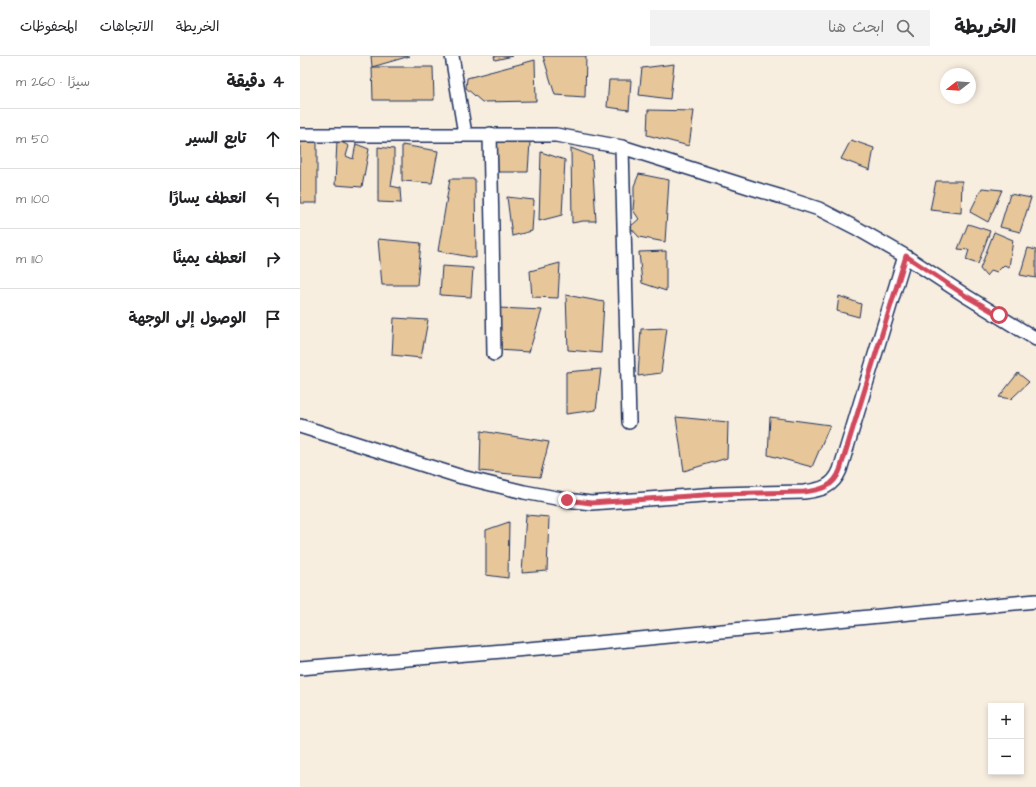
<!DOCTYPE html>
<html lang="ar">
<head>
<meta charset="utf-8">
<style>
	body { margin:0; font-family:"Architects Daughter","Playpen Sans Arabic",sans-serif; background:#f2f2f2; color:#202124; direction:rtl }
	.controls { position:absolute; right:12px; bottom:12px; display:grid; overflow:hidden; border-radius:0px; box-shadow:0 2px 6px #0003 }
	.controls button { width:36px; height:36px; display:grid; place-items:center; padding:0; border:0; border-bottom:1px solid #e0e0e0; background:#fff; color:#202124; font:20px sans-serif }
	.compass { position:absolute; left:640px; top:12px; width:36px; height:36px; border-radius:50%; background:#fff; box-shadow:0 2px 6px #0003; rotate:253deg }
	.stop { position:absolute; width:12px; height:12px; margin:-9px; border:3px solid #d1495b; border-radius:50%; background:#fff }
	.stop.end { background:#d1495b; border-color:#fff; box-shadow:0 1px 4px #0008 }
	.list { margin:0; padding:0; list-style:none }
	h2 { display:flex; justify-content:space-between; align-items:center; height:52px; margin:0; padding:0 16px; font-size:17px }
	h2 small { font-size:13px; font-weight:400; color:#757577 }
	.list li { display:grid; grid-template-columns:26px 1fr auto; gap:12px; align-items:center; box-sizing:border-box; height:60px; padding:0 16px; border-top:1px solid #e0e0e0 }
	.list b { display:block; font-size:15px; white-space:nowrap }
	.list em { font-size:13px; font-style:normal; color:#757577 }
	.icon { flex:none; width:22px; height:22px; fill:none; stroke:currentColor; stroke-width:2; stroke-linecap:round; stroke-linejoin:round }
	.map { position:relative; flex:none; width:736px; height:731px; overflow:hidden; direction:ltr }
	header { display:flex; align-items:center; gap:24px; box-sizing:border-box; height:56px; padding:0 20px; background:#fff; border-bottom:1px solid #e0e0e0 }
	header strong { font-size:19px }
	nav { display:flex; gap:22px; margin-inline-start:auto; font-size:14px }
	.search { width:280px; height:36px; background:#f2f2f2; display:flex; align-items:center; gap:10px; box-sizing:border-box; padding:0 14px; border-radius:0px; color:#757577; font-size:15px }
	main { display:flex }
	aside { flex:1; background:#fff }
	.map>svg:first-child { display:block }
	.building { fill:#e7c799; stroke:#1b2f5e }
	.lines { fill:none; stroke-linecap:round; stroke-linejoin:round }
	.minor-casing { stroke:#1b2f5e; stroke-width:16 }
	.minor { stroke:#fff; stroke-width:13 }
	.route { stroke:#d1495b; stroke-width:5 }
</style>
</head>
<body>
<header>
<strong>الخريطة</strong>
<div class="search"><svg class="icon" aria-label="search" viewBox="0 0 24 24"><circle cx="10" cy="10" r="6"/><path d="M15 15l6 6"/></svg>ابحث هنا</div>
<nav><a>الخريطة</a><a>الاتجاهات</a><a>المحفوظات</a></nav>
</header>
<main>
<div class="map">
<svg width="736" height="731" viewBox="0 0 736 731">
	<rect width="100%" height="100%" fill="#f8eee0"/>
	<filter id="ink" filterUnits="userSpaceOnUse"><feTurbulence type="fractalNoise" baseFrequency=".025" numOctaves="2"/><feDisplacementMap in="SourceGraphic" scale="8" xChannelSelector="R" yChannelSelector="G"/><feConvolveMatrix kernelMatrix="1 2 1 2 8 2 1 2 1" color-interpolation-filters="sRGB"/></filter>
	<g filter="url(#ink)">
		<path class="building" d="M71 0H110L72 11Z
			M194 0H213L195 4Z
			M243 0H286L285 41 255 39Z
			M235 4 236 45 182 46 166 32 167 22Z
			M374 8 370 43 339 39 342 12Z
			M72 11H133L134 44H73Z
			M309 24H331L329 54 307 51Z
			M348 54 394 55 389 90 347 79Z
			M17 84V147H0V87Z
			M37 84 49 90 46 100 53 103 56 88 69 93 62 131 35 129Z
			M551 84 574 92 570 114 541 103Z
			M197 86H230L228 116H198Z
			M102 89 138 95 132 127 102 125Z
			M78 91 94 93V112L91 130 100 132 101 147 78 146Z
			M271 92 292 100 296 165H283L272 167Z
			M241 96 265 104 262 159 239 165Z
			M339 118 369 124 365 186 339 181 330 171 339 163 333 154 334 142V130Z
			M150 123H175L176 202 138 195Z
			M636 125H662L661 157 630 154Z
			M682 132 702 134 688 166 670 156Z
			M710 138 731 142 720 176 700 171Z
			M207 141 234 144 232 175 212 180Z
			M668 168 690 175 678 208 666 204 669 194 658 193Z
			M694 176 713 184 709 211 704 209 697 216 691 214 686 220 680 213Z
			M78 183 121 187 117 229H82Z
			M728 192 736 194V222L720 219Z
			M366 195V235L342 227 339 196Z
			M260 207 258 242 232 241 230 215Z
			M142 210 173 212 171 241 140 239Z
			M266 239 304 246 301 297 268 294Z
			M539 240 561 248 559 261 537 255Z
			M198 252 242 254 229 296 197 294Z
			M94 262 128 264 121 302 92 299Z
			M367 272 361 317 338 320 341 273Z
			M301 313 296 354 266 358V316Z
			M718 317 729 326 711 343 699 341Z
			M376 361 428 366 427 402 384 415Z
			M470 361 530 369 512 411 468 399Z
			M181 375 249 386 240 421 180 415Z
			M226 459 249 461 247 515 222 517Z
			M209 466 208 522 186 519V474Z"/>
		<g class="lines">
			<g class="minor-casing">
				<path id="minor" d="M152 0 165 78
					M190 78 192 172 194 298
					M0 79H256L322 91 452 132 482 141 519 153 558 173 605 200 666 240 736 283
					M322 91 329 366
					M0 370 162 421 224 436 267 444 291 447 418 438 504 436C521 434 533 431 540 414L605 200
					M0 612 287 588 736 545"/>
			</g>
			<use href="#minor" class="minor"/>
		</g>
	</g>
	<g class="lines" filter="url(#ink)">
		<path class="route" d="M267 444 291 447 418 438 504 436C521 434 534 431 540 414L606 200 666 240 699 259"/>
	</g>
</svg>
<div class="controls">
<button>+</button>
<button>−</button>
</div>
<svg class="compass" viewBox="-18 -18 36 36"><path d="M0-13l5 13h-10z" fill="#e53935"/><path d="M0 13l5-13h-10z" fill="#757577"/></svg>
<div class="stop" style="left:699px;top:259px"></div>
<div class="stop end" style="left:267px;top:444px"></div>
</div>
<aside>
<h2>4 دقيقة<small>سيرًا · 260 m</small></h2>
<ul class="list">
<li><svg class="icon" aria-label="ahead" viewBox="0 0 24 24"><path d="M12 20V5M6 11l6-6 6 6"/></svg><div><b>تابع السير</b></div><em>50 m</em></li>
<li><svg class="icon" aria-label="left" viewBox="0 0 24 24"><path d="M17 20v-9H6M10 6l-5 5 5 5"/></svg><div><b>انعطف يسارًا</b></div><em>100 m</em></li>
<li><svg class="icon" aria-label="right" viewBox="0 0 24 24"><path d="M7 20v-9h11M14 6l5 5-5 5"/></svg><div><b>انعطف يمينًا</b></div><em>110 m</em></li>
<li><svg class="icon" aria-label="arrive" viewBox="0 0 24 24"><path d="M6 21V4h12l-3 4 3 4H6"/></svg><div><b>الوصول إلى الوجهة</b></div></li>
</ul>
</aside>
</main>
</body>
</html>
